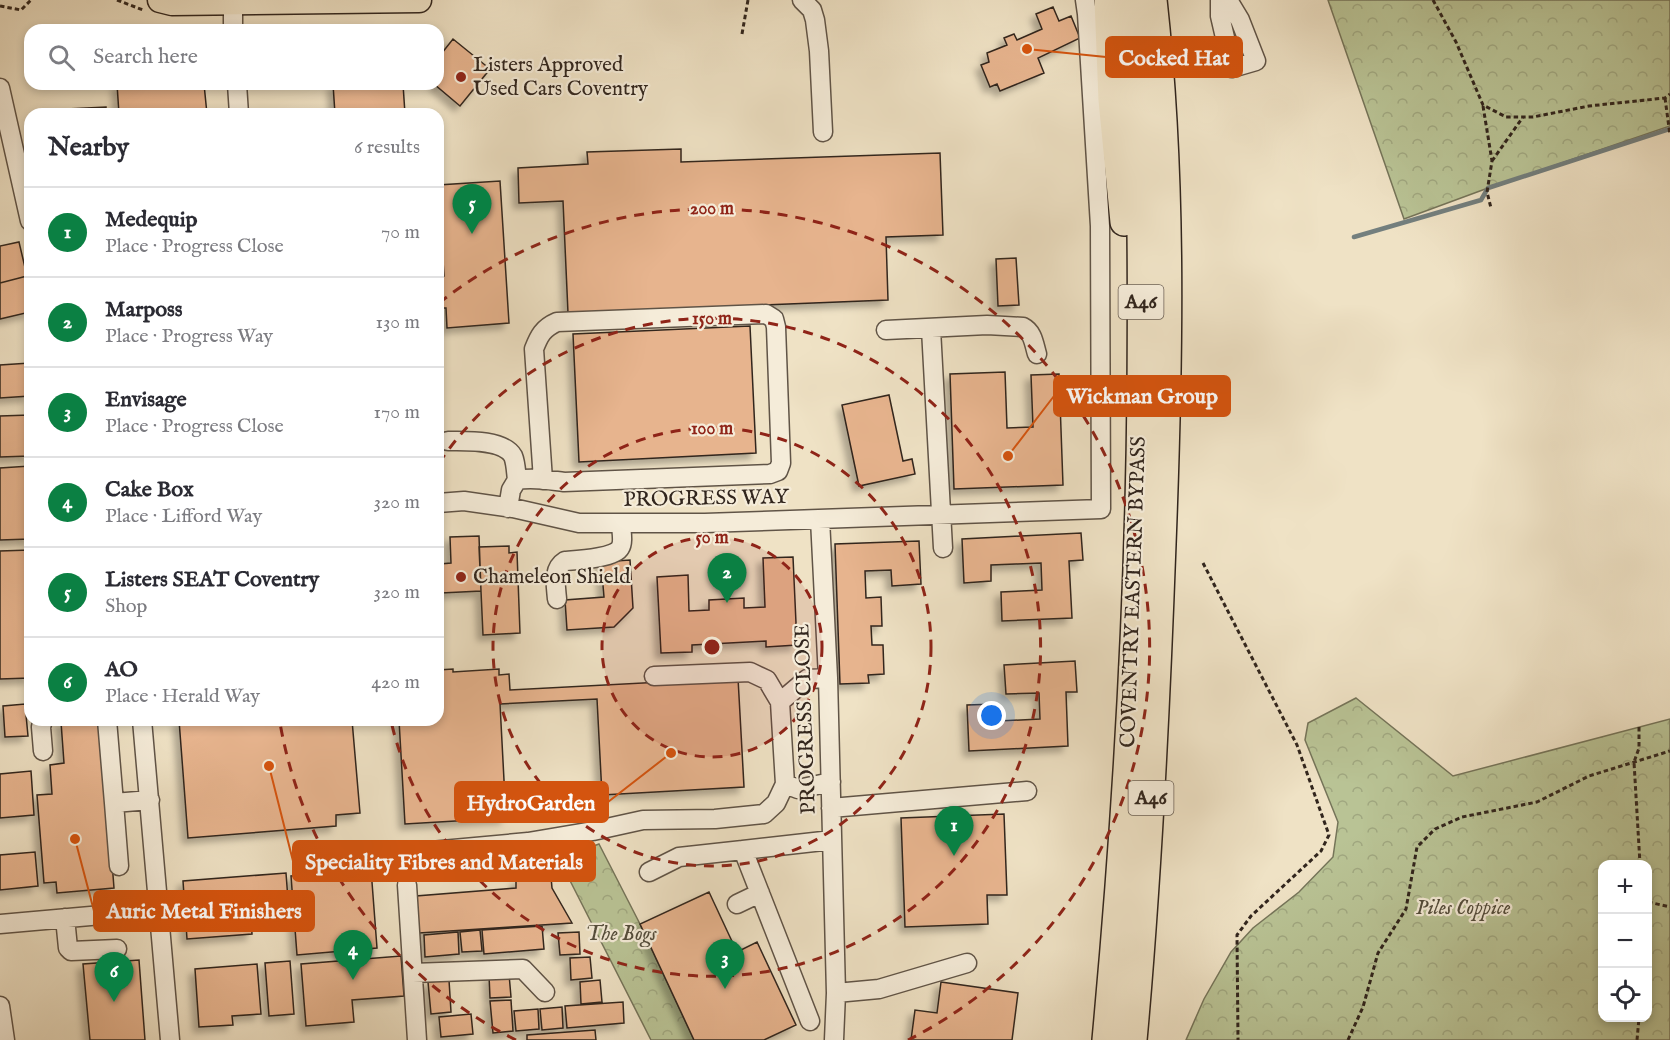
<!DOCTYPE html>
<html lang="en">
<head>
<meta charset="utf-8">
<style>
	body { margin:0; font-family:"IM FELL English",serif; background:#f7f7f7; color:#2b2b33 }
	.controls { position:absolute; right:18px; bottom:18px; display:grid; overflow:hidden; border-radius:12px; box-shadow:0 3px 9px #0003 }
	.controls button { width:54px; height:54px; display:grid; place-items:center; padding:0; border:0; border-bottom:2px solid #e1e1e2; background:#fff; color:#2b2b33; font:30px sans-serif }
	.you { position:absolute; left:992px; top:716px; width:21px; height:21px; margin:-15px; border:4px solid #fff; border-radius:50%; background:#1a73e8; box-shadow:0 0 0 9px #1a73e833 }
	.badge { display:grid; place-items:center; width:39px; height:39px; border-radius:50%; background:#0b8043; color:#fff; font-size:20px; font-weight:700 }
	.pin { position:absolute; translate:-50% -50px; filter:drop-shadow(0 2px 3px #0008) }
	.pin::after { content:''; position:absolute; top:32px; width:21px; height:18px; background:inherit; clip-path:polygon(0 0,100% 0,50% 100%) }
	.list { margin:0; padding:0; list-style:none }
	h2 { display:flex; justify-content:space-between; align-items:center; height:78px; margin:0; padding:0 24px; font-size:26px }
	h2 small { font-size:20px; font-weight:400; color:#7c7c81 }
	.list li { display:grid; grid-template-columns:39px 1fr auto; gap:18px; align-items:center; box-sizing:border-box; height:90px; padding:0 24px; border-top:2px solid #e1e1e2 }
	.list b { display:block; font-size:22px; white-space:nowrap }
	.list p { margin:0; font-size:20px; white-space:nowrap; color:#7c7c81 }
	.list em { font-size:20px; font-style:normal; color:#7c7c81 }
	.icon { flex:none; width:33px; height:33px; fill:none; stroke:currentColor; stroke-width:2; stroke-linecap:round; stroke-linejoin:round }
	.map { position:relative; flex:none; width:1670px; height:1040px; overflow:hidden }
	.search { position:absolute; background:#fff; box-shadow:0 3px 9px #0003; left:24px; top:24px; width:420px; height:66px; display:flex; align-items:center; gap:15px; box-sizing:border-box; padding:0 21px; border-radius:18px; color:#7c7c81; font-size:22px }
	.panel { position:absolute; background:#fff; box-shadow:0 3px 9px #0003; left:24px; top:108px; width:420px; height:618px; border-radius:18px }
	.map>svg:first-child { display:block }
	.forest { fill:url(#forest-crowns); stroke:#757459; stroke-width:1.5; fill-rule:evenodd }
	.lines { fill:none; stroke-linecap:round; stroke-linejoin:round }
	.stream { stroke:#737f7e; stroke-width:4.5 }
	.building { fill:#e7b48e; stroke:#31251d; stroke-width:1.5; filter:url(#shadow) }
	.minor-casing { stroke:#605447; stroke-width:21 }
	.major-casing { stroke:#31251d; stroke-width:27 }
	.highway-casing { stroke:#31251d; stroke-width:30 }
	.path { stroke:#31251d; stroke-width:3; stroke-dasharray:4.5 3; stroke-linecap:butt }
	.minor { stroke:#f5ecd9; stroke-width:18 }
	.major { stroke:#efe2c5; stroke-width:24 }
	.highway { stroke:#efe2c5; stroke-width:27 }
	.ring { fill:none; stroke:#8f2418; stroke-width:3; stroke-dasharray:10 8 }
	.poi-dot { fill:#8f2418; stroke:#f5ecd9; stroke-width:2 }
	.labels { text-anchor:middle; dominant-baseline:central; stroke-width:4.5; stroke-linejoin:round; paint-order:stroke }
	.shield { fill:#f5ecd9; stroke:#6c6155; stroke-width:1.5 }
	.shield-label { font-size:20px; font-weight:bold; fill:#31251d }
	.poi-label { font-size:21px; fill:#31251d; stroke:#f5ecd9; text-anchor:start }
	.street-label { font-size:21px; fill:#31251d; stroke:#f5ecd9 }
	.park-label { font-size:21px; font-style:italic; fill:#534c3b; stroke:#f5ecd9 }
	.centre { fill:#8f2418; stroke:#f5ecd9; stroke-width:3 }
	.ring-label { font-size:18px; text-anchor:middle; font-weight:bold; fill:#8f2418; stroke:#f5ecd9; stroke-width:4.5; stroke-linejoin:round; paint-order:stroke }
	.leader { fill:none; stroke:#d6540e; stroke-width:2 }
	.callout-dot { fill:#d6540e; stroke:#f5ecd9; stroke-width:2 }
	.callout { fill:#d6540e; stroke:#d6540e; stroke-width:2 }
	.callout-label { font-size:22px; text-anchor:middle; font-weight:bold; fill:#fff }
</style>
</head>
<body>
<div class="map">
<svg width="1670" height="1040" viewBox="0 0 1670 1040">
	<defs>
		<pattern id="forest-crowns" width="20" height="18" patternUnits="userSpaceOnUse" patternTransform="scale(1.5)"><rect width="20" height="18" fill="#b9c395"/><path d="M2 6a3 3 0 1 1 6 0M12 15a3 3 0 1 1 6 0" fill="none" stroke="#a0a780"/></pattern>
		<filter id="shadow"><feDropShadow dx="-5.5" dy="5.5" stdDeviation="3" flood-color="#0004"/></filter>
	</defs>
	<rect width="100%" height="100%" fill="#efe2c5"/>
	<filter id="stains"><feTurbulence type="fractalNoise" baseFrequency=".00333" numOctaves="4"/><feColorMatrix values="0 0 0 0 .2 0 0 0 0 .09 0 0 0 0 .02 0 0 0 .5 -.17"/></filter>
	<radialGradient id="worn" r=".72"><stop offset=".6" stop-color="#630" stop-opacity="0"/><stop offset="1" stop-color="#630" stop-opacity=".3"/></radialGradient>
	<path class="forest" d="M1328 0H1670V126L1488 188 1404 219Z
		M1356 698 1453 776 1670 719V1040H1186L1204 999 1231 952 1253 928 1299 892 1333 857 1338 822 1305 740 1308 723ZM1648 864V1018H1602V864Z
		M599 844 640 924 694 1040H651L559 859Z"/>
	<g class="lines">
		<path class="stream" d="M1354 237 1481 200 1488 188 1670 129"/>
	</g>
	<path class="building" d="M1053 7 1059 21 1071 16 1080 38 1038 58 1044 73 1000 91 997 84 990 87 981 65 989 62 987 53 1007 45 1004 38 1014 34 1017 40 1042 29 1036 14Z
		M453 39 490 69 460 106 434 84H438V58Z
		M117 84H204L207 114H119Z
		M333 84H403L405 114H335Z
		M106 107V114H48L47 110Z
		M681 149V162L940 153 943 235 886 237 888 300 568 313 563 201 519 203 518 168 588 164 587 152Z
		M500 181 509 323 447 328 446 308H438V276H444L438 185Z
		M19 242 27 276 0 283V246Z
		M1016 258 1019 305 998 306 996 259Z
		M27 276 30 290V312L0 319V283Z
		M750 326 756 453 579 462 573 334Z
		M30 363V396L0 398V365Z
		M1005 372 1007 428 1033 427 1031 375 1059 374 1063 485 954 489 950 374Z
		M889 395 903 461 912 459 915 474 859 486 842 405Z
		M30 415V456L0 457V416Z
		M30 466V539L0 540V468Z
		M1081 533 1083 560 1069 561 1072 618 1002 621 1001 592 1042 590 1041 563 991 565V581L964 583 962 539Z
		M479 536 481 591 441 593 440 564 451 563 450 537Z
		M919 541 921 584 892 586 891 570 865 571 866 598 881 597 882 626H871L872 645H883L884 674 868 675 869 683 840 684 835 544Z
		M509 546V553L517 552 520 633 483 635 479 547Z
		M30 550V678L0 679V551Z
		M793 557 797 645 766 647V641L692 645V652L661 653 657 577 688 575 689 611 709 610V600L744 598V608L765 607 763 558Z
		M630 560 633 608 614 627 567 630 565 600 604 597 601 562Z
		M1075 661 1077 692H1066L1068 746 969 751 967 705 997 704 998 721 1040 719 1039 693 1006 694 1004 665Z
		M453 669V672L499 669V675L509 674 510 690 738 678 744 787 602 795 597 699 500 704 506 818 405 824 399 720H438V670Z
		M25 704 28 736 5 737 3 706Z
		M82 720H101L114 888 57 893 56 882 44 883 37 795 52 794 50 765 64 763 61 722Z
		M179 720H352L360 813 336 815V826L188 838Z
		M31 771 34 815 0 818V774Z
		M1004 814 1007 895H987L988 924 905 927 901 818Z
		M35 852 38 886 0 890V855Z
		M371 869 377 948 297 955 291 876Z
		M286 873 289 913 251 916 252 934 187 939 183 881Z
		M551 877 552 888 572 923 419 933 416 896 516 888V880Z
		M709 892 737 952 757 942 796 1025 764 1040H694L640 924Z
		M542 926 544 949 484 954 482 930Z
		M480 930 482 951 462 952 460 932Z
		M458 932 459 954 425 957 424 935Z
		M579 932 580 954 560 955 558 933Z
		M401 956 404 996 352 1000 354 1022 306 1026 301 964Z
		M590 957 592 978 571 980 570 958Z
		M139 960 145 1040H90L83 964Z
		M290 961 294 1014 269 1016 265 963Z
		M257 964 261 1014 232 1016 233 1025 199 1027 195 969Z
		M509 974 511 997 490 998 489 975Z
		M449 980 451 1012 431 1014 428 982Z
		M600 980 602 1002 581 1004 580 982Z
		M941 982 1018 993 1012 1040H911L915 1010 937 1013Z
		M511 1000 513 1031 493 1033 490 1001Z
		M623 1002 624 1023 567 1028 565 1006Z
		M562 1007 563 1028 542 1030 540 1009Z
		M538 1009 539 1029 516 1031 514 1011Z
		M471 1014 473 1034 441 1037 439 1017Z
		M595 1030 596 1040H527V1035Z"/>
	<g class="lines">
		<g class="minor-casing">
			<path id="minor" d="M802 0 812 10 815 20 819 51 823 132
				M1220 0V16L1232 68 1256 61 1240 20 1228 0
				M233 30V3
				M237 84 239 114
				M0 88 30 221
				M931 329 943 548
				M886 330 987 325 1023 327C1033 332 1034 344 1037 354
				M448 441C465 441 503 439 513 456 516 463 516 473 517 480
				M438 503 464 501 513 508 579 523H705L1101 509 1100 226 1087 14 1085 0
				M508 508 511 490 517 480C533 477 548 480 564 482L770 474 778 471 781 463 776 327 774 319 766 314 557 322C543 328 539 336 534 349L543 480
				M820 519 828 678 836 993 834 1040
				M557 599C556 586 552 569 565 561 577 560 615 558 620 548 624 542 621 530 621 524
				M654 676 750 672 767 680 780 702
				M828 678 807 679 780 702 785 784 798 789 831 782
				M43 720 41 727 43 751
				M107 720 114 803 150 800
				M142 720 170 1040
				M114 803 119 866
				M831 808 1027 791
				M431 851 528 842 593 831 643 820 715 819 764 814 776 803 785 784
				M649 872 679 857 743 850
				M407 885 417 1040
				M737 904 760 893
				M65 918 68 948 71 951 117 949
				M0 924 158 910
				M413 973 523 969 545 992
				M836 993 879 989 967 963
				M0 1006 5 1040
				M810 1021 743 850 832 840"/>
		</g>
		<g class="major-casing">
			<path id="major" d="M160 0 172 3 419 0"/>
		</g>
		<g class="highway-casing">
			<path id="highway" d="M1108 0 1112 100 1124 222
				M1106 1040C1126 825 1139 608 1141 392 1142 262 1143 129 1127 0
				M1133 1040C1148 875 1156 709 1162 544 1169 363 1173 180 1153 0"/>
		</g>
		<path class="path" d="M117 0 143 10
			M1433 0 1456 42 1483 105 1506 117H1533L1589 106 1665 98 1670 94
			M0 6 21 10 31 0
			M742 34 748 0
			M1665 98 1670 135
			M1483 106 1492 161 1487 192 1491 208
			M1492 161 1523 117
			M1203 563 1297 745 1329 835 1321 851 1251 916 1237 935 1238 1040
			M1639 727V748L1634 762 1640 864
			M1648 902 1670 907
			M1348 1040 1363 1007 1378 953 1406 909 1417 847 1435 829 1462 817 1537 802 1589 776 1670 751
			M1637 1040 1639 1018"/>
		<use href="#minor" class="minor"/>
		<use href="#major" class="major"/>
		<use href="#highway" class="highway"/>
	</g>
	<circle cx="712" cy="647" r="110" fill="#8f2418" fill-opacity=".12"/>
	<g class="ring">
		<circle cx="712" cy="647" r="110"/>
		<circle cx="712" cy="647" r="219"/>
		<path d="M439 463A329 329 0 1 1 391 721"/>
		<path d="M516 1040A439 439 0 0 1 280 723M439 303A439 439 0 1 1 908 1040"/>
	</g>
	<g class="poi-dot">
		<circle cx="461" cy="77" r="6"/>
		<circle cx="461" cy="577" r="6"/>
	</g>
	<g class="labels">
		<g class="shield">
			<rect x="1118.5" y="285" width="45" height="34" rx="4.5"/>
			<rect x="1128.5" y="781" width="45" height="34" rx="4.5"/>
		</g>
		<g class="shield-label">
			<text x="1141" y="302">A46</text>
			<text x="1151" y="798">A46</text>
		</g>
		<g class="poi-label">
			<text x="473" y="65">Listers Approved<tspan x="473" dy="24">Used Cars Coventry</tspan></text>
			<text x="473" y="577">Chameleon Shield</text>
		</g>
		<g class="street-label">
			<text transform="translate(706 499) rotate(-1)">PROGRESS WAY</text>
			<text transform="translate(1134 592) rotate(-88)">COVENTRY EASTERN BYPASS</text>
			<text transform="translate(806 719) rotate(-92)">PROGRESS CLOSE</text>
		</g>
		<g class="park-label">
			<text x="1463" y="908">Piles Coppice</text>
			<text x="621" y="934">The Bogs</text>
		</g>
	</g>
	<circle cx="712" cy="647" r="9" class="centre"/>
	<g class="ring-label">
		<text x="712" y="214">200 m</text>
		<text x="712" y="324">150 m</text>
		<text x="712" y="434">100 m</text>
		<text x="712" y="543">50 m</text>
	</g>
	<path class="leader" d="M1027 49L1106 57M1008 456L1054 396M671 753L608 802M269 766L293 861M75 839L94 911"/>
	<g class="callout-dot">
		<circle cx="1027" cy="49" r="6"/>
		<circle cx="1008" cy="456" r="6"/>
		<circle cx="671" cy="753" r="6"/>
		<circle cx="269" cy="766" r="6"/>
		<circle cx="75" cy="839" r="6"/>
	</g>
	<g class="callout">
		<rect x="1106" y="37" width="136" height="40" rx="6"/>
		<rect x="1054" y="376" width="176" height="40" rx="6"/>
		<rect x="455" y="782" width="153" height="40" rx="6"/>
		<rect x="293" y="841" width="302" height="40" rx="6"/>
		<rect x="94" y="891" width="220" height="40" rx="6"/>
	</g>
	<g class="callout-label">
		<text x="1174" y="65">Cocked Hat</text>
		<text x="1142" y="403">Wickman Group</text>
		<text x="531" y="810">HydroGarden</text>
		<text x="444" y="869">Speciality Fibres and Materials</text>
		<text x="204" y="918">Auric Metal Finishers</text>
	</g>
	<rect width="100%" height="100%" filter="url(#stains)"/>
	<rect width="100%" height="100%" fill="url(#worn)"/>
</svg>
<div class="controls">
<button>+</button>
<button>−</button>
<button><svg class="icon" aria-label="locate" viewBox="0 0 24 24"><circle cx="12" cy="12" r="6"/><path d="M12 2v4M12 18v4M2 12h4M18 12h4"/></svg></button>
</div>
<div class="you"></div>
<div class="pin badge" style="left:954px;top:856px">1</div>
<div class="pin badge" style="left:727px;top:603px">2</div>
<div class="pin badge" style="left:725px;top:989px">3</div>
<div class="pin badge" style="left:353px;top:980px">4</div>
<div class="pin badge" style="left:472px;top:234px">5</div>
<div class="pin badge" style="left:114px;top:1002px">6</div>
<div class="search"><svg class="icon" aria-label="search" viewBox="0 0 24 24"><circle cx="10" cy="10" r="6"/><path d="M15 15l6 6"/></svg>Search here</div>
<section class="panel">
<h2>Nearby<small>6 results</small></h2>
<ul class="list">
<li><span class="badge">1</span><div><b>Medequip</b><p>Place · Progress Close</p></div><em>70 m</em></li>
<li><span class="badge">2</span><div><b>Marposs</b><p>Place · Progress Way</p></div><em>130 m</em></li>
<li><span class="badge">3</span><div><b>Envisage</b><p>Place · Progress Close</p></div><em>170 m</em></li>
<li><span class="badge">4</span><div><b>Cake Box</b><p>Place · Lifford Way</p></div><em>320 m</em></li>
<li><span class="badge">5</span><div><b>Listers SEAT Coventry</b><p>Shop</p></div><em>320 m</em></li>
<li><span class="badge">6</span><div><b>AO</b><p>Place · Herald Way</p></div><em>420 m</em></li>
</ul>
</section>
</div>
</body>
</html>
